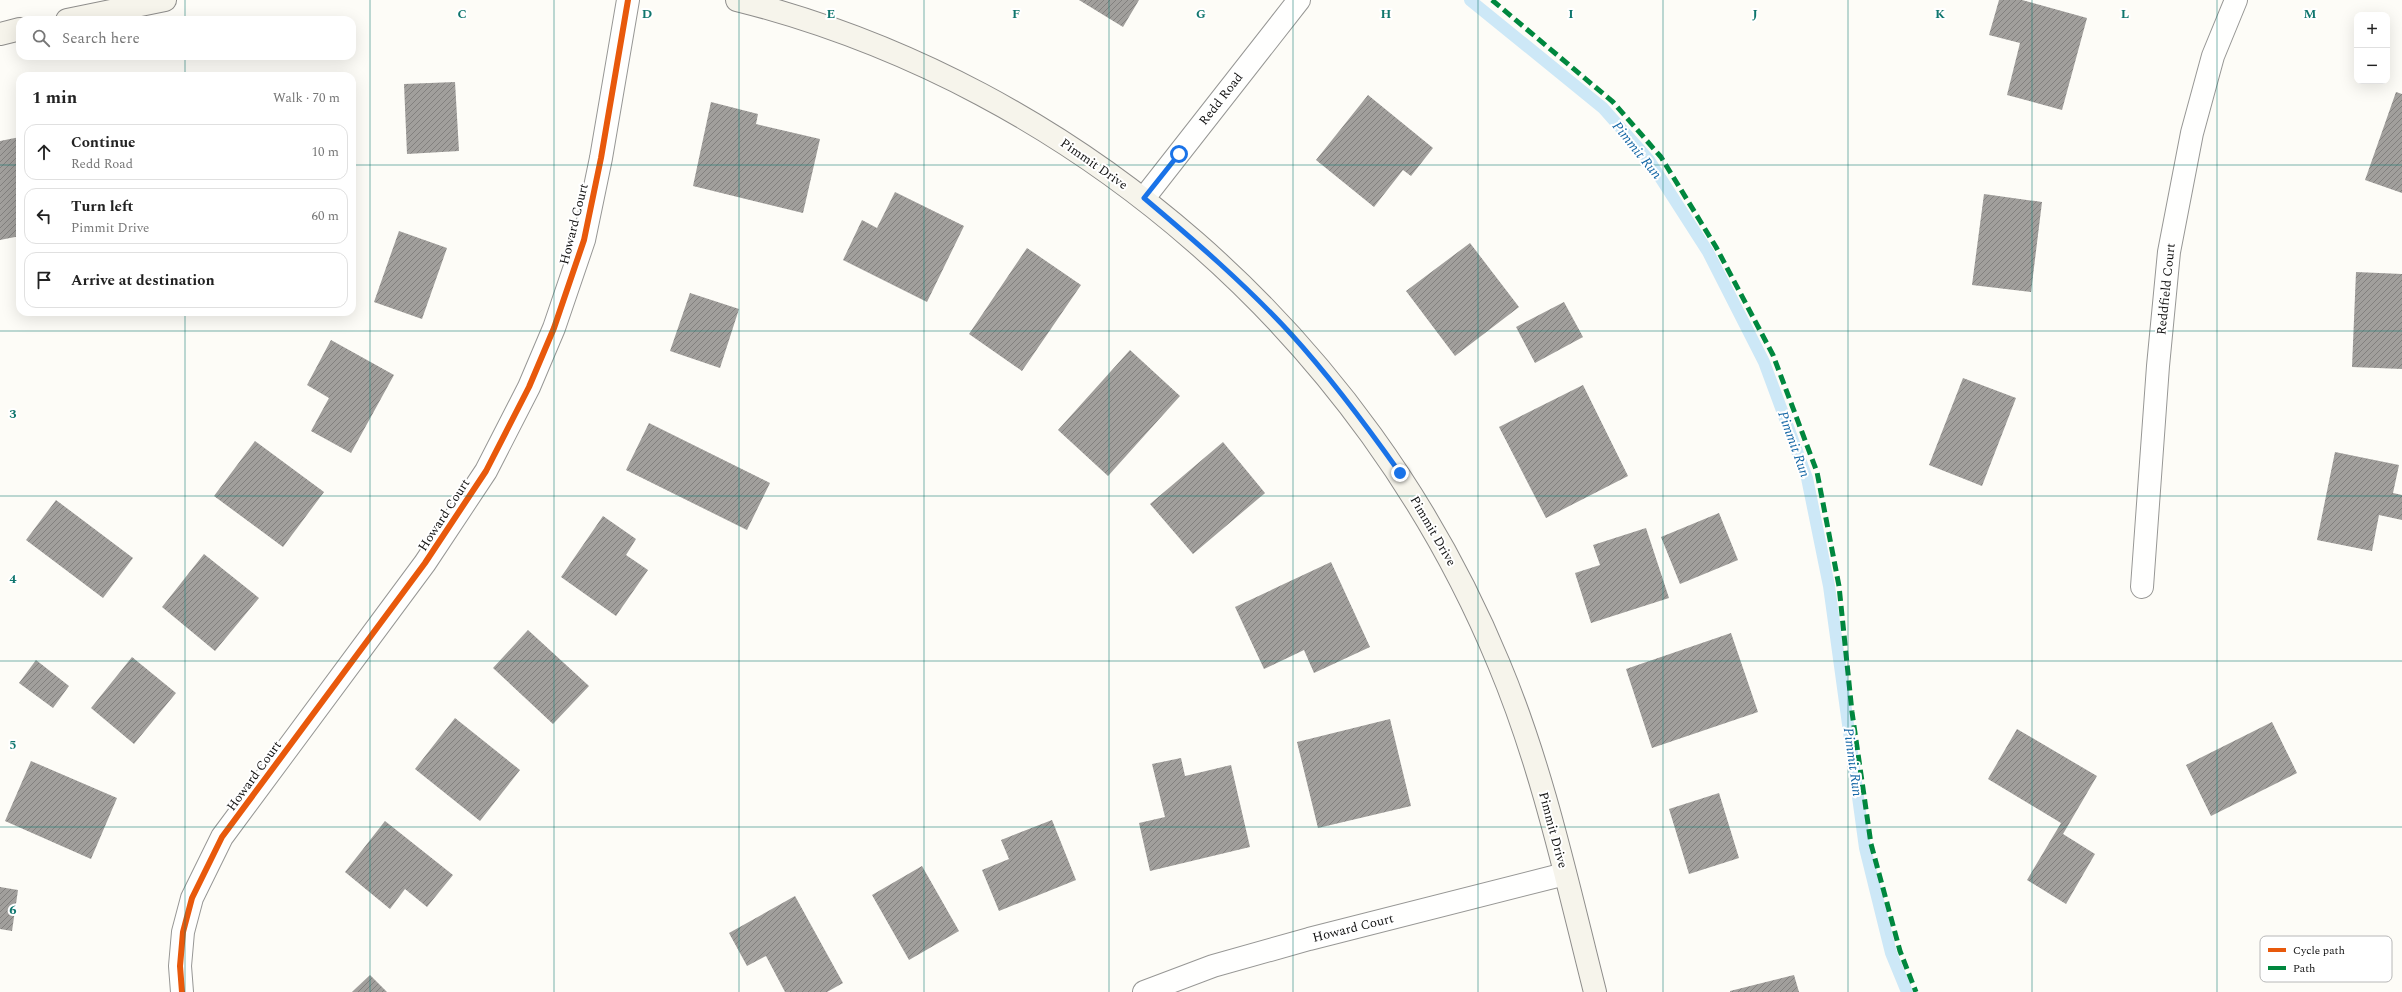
<!DOCTYPE html>
<html lang="en">
<head>
<meta charset="utf-8">
<style>
	body { margin:0; font-family:Spectral,serif; background:#f6f6f6; color:#222 }
	.controls { position:absolute; right:12px; top:12px; display:grid; overflow:hidden; border-radius:8px; box-shadow:0 4px 16px #0002 }
	.controls button { width:36px; height:36px; display:grid; place-items:center; padding:0; border:0; border-bottom:1px solid #e0e0e0; background:#fff; color:#222; font:20px sans-serif }
	.stop { position:absolute; width:12px; height:12px; margin:-9px; border:3px solid #1a73e8; border-radius:50%; background:#fff }
	.stop.end { background:#1a73e8; border-color:#fff; box-shadow:0 1px 4px #0008 }
	.list { margin:0; padding:0; list-style:none }
	h2 { display:flex; justify-content:space-between; align-items:center; height:52px; margin:0; padding:0 16px; font-size:17px }
	h2 small { font-size:13px; font-weight:400; color:#767676 }
	.list li { display:grid; grid-template-columns:26px 1fr auto; gap:12px; align-items:center; box-sizing:border-box; height:56px; margin:0 8px 8px; padding:0 8px; border:1px solid #e0e0e0; border-radius:12px }
	.list b { display:block; font-size:15px; white-space:nowrap }
	.list p { margin:0; font-size:13px; white-space:nowrap; color:#767676 }
	.list em { font-size:13px; font-style:normal; color:#767676 }
	.icon { flex:none; width:22px; height:22px; fill:none; stroke:currentColor; stroke-width:2; stroke-linecap:round; stroke-linejoin:round }
	.map { position:relative; flex:none; width:2402px; height:992px; overflow:hidden }
	.search { position:absolute; background:#fff; box-shadow:0 4px 16px #0002; left:16px; top:16px; width:340px; height:44px; display:flex; align-items:center; gap:10px; box-sizing:border-box; padding:0 14px; border-radius:12px; color:#767676; font-size:15px }
	.panel { position:absolute; background:#fff; box-shadow:0 4px 16px #0002; left:16px; top:72px; width:340px; height:244px; border-radius:12px }
	.map>svg:first-child { display:block }
	.lines { fill:none; stroke-linecap:round; stroke-linejoin:round }
	.stream { stroke:#cde8f7; stroke-width:12 }
	.building { fill:url(#building-hatch) }
	.street-casing { stroke:#979795; stroke-width:24 }
	.secondary-casing { stroke:#8e8d8b; stroke-width:24 }
	.street { stroke:#fffffe; stroke-width:22 }
	.secondary { stroke:#f6f4eb; stroke-width:22 }
	.quiet { stroke:#00873e; stroke-width:5; stroke-dasharray:10 5; stroke-linecap:butt }
	.cycleway-casing { stroke:#fff; stroke-width:8 }
	.cycleway { stroke:#e8590c; stroke-width:6 }
	.route { stroke:#1a73e8; stroke-width:5 }
	.grid { fill:none; stroke:#0f766e; stroke-width:1; stroke-opacity:0.55 }
	.labels { text-anchor:middle; dominant-baseline:central; stroke-width:4; stroke-linejoin:round; paint-order:stroke }
	.street-label { font-size:13px; fill:#111; stroke:#fff }
	.water-label { font-size:14px; font-style:italic; fill:#1768a6; stroke:#fff }
	.key { fill:#fff; stroke:#b8b8b8; stroke-width:1 }
	.key-label { font-size:11px; fill:#111 }
	.grid-label { font-size:13px; text-anchor:middle; font-weight:bold; fill:#0f766e; stroke:#fff; stroke-width:4; stroke-linejoin:round; paint-order:stroke }
</style>
</head>
<body>
<div class="map">
<svg width="2402" height="992" viewBox="0 0 2402 992">
	<defs>
		<pattern id="building-hatch" width="6" height="6" patternUnits="userSpaceOnUse"><rect width="6" height="6" fill="#a19f9c"/><path d="M-1 1l2-2M0 6l6-6M5 7l2-2" fill="none" stroke="#82807e"/></pattern>
	</defs>
	<rect width="100%" height="100%" fill="#fdfcf7"/>
	<g class="lines">
		<path class="stream" d="M1470 0 1603 108 1649 160 1708 252 1764 362 1807 478 1829 586 1865 848 1891 953 1907 992"/>
	</g>
	<path class="building" d="M1079 0H1139L1123 27Z
		M1999 0H2022L2087 18 2062 110 2007 95 2020 43 1989 35Z
		M455 82 459 151 407 154 404 84Z
		M2396 92 2402 94V193L2365 180Z
		M1368 95 1433 148 1411 176 1403 170 1374 207 1316 160Z
		M711 102 758 114 756 124 820 139 803 213 693 186Z
		M20 137V236L0 240V141Z
		M895 192 964 226 927 302 843 260 862 220 877 228Z
		M1984 194 2042 202 2031 292 1972 285Z
		M399 231 447 248 422 319 374 302Z
		M1470 243 1519 307 1455 356 1406 291Z
		M1027 248 1081 285 1022 371 969 334Z
		M2356 272 2402 274V369L2352 367Z
		M690 293 739 309 720 368 670 351Z
		M1564 302 1583 337 1535 363 1516 327Z
		M331 340 394 375 351 453 311 431 329 398 307 385Z
		M1130 350 1180 396 1108 476 1058 430Z
		M1963 378 2016 398 1982 486 1929 465Z
		M1583 385 1628 476 1546 518 1499 427Z
		M649 423 770 483 747 530 626 470Z
		M255 441 324 492 283 547 214 496Z
		M1223 442 1265 493 1193 554 1150 504Z
		M2335 452 2399 465 2393 493 2402 495V520L2379 515 2372 551 2317 540Z
		M56 500 133 558 103 598 26 540Z
		M1719 513 1738 560 1680 584 1661 537Z
		M603 516 636 539 626 555 648 570 616 616 561 577Z
		M1646 528 1669 598 1591 623 1575 573 1600 565 1593 545Z
		M204 554 259 598 215 651 162 607Z
		M1331 562 1370 647 1314 673 1304 650 1264 669 1235 607Z
		M528 630 589 686 553 724 493 668Z
		M1731 633 1758 712 1652 748 1626 669Z
		M132 657 176 693 134 744 91 708Z
		M36 660 69 686 53 708 19 683Z
		M455 718 520 770 480 821 415 769Z
		M1390 719 1411 806 1318 828 1297 742Z
		M2272 722 2297 773 2211 816 2186 765Z
		M2017 729 2097 776 2063 834 2095 854 2066 904 2027 880 2061 823 1988 779Z
		M1181 758 1185 776 1231 765 1250 847 1150 871 1139 823 1165 817 1152 764Z
		M31 761 117 798 91 859 5 821Z
		M1719 793 1739 858 1689 874 1669 809Z
		M1052 820 1076 880 999 911 982 870 1009 859 1001 840Z
		M385 821 453 875 427 907 405 889 390 909 345 872Z
		M922 866 959 931 909 960 872 895Z
		M0 887 18 890 12 931 0 929Z
		M795 896 843 983 827 992H785L766 956 747 966 729 933Z
		M370 975 387 992H352Z
		M1794 975 1799 992H1730V991Z"/>
	<g class="lines">
		<g class="street-casing">
			<path id="street" d="M1144 198 1299 0
				M2142 587 2158 366 2169 252 2192 133 2213 56 2236 0
				M182 992 180 966 183 932 192 898 222 837 425 563 486 471 529 387 554 328 584 240 601 158 628 0
				M1144 992 1213 966 1309 939 1565 874"/>
		</g>
		<g class="secondary-casing">
			<path id="secondary" d="M737 0C1078 86 1365 339 1499 664 1543 769 1567 882 1595 992
				M67 20 165 0
				M0 34 20 29"/>
		</g>
		<use href="#street" class="street"/>
		<use href="#secondary" class="secondary"/>
		<path class="quiet" d="M1492 0 1613 102 1661 157 1716 247 1773 355 1817 472 1839 586 1852 712 1871 844 1900 951 1916 992"/>
		<g class="cycleway-casing">
			<path id="cycleway" d="M182 992 180 966 183 932 192 898 222 837 425 563 486 471 529 387 554 328 584 240 601 158 628 0"/>
		</g>
		<use href="#cycleway" class="cycleway"/>
	</g>
	<g class="lines">
		<path class="route" d="M1179 154 1144 198C1195 241 1246 285 1291 334 1331 378 1366 425 1400 473"/>
	</g>
	<path class="grid" d="M185 0V20M370 0V992M554 0V992M739 0V992M924 0V992M1109 0V992M1293 0V992M1478 0V992M1663 0V992M1848 0V992M2032 0V992M2217 0V992M185 56V76M0 165H20M352 165H2402M185 312V992M0 331H2402M0 496H2402M0 661H2402M0 827H2402"/>
	<g class="labels">
		<g class="street-label">
			<text transform="translate(1221 99) rotate(-52)">Redd Road</text>
			<text transform="translate(1094 164) rotate(35)">Pimmit Drive</text>
			<text transform="translate(574 224) rotate(-76)">Howard Court</text>
			<text transform="translate(2166 289) rotate(-84)">Reddfield Court</text>
			<text transform="translate(444 515) rotate(-57)">Howard Court</text>
			<text transform="translate(1433 531) rotate(60)">Pimmit Drive</text>
			<text transform="translate(254 776) rotate(-54)">Howard Court</text>
			<text transform="translate(1553 830) rotate(75)">Pimmit Drive</text>
			<text transform="translate(1353 928) rotate(-14)">Howard Court</text>
		</g>
		<g class="water-label">
			<text transform="translate(1637 150) rotate(51)">Pimmit Run</text>
			<text transform="translate(1794 444) rotate(70)">Pimmit Run</text>
			<text transform="translate(1853 762) rotate(82)">Pimmit Run</text>
		</g>
	</g>
	<rect x="2260" y="936" width="132" height="46" rx="6" class="key"/>
	<rect x="2268" y="948" width="18" height="4" fill="#e8590c"/>
	<rect x="2268" y="966" width="18" height="4" fill="#00873e"/>
	<g class="key-label">
		<text x="2293" y="954">Cycle path</text>
		<text x="2293" y="972">Path</text>
	</g>
	<g class="grid-label">
		<text x="462" y="18">C</text>
		<text x="647" y="18">D</text>
		<text x="831" y="18">E</text>
		<text x="1016" y="18">F</text>
		<text x="1201" y="18">G</text>
		<text x="1386" y="18">H</text>
		<text x="1571" y="18">I</text>
		<text x="1755" y="18">J</text>
		<text x="1940" y="18">K</text>
		<text x="2125" y="18">L</text>
		<text x="2310" y="18">M</text>
		<text x="13" y="418">3</text>
		<text x="13" y="583">4</text>
		<text x="13" y="749">5</text>
		<text x="13" y="914">6</text>
	</g>
</svg>
<div class="controls">
<button>+</button>
<button>−</button>
</div>
<div class="stop" style="left:1179px;top:154px"></div>
<div class="stop end" style="left:1400px;top:473px"></div>
<div class="search"><svg class="icon" aria-label="search" viewBox="0 0 24 24"><circle cx="10" cy="10" r="6"/><path d="M15 15l6 6"/></svg>Search here</div>
<section class="panel">
<h2>1 min<small>Walk · 70 m</small></h2>
<ul class="list">
<li><svg class="icon" aria-label="ahead" viewBox="0 0 24 24"><path d="M12 20V5M6 11l6-6 6 6"/></svg><div><b>Continue</b><p>Redd Road</p></div><em>10 m</em></li>
<li><svg class="icon" aria-label="left" viewBox="0 0 24 24"><path d="M17 20v-9H6M10 6l-5 5 5 5"/></svg><div><b>Turn left</b><p>Pimmit Drive</p></div><em>60 m</em></li>
<li><svg class="icon" aria-label="arrive" viewBox="0 0 24 24"><path d="M6 21V4h12l-3 4 3 4H6"/></svg><div><b>Arrive at destination</b></div></li>
</ul>
</section>
</div>
</body>
</html>
